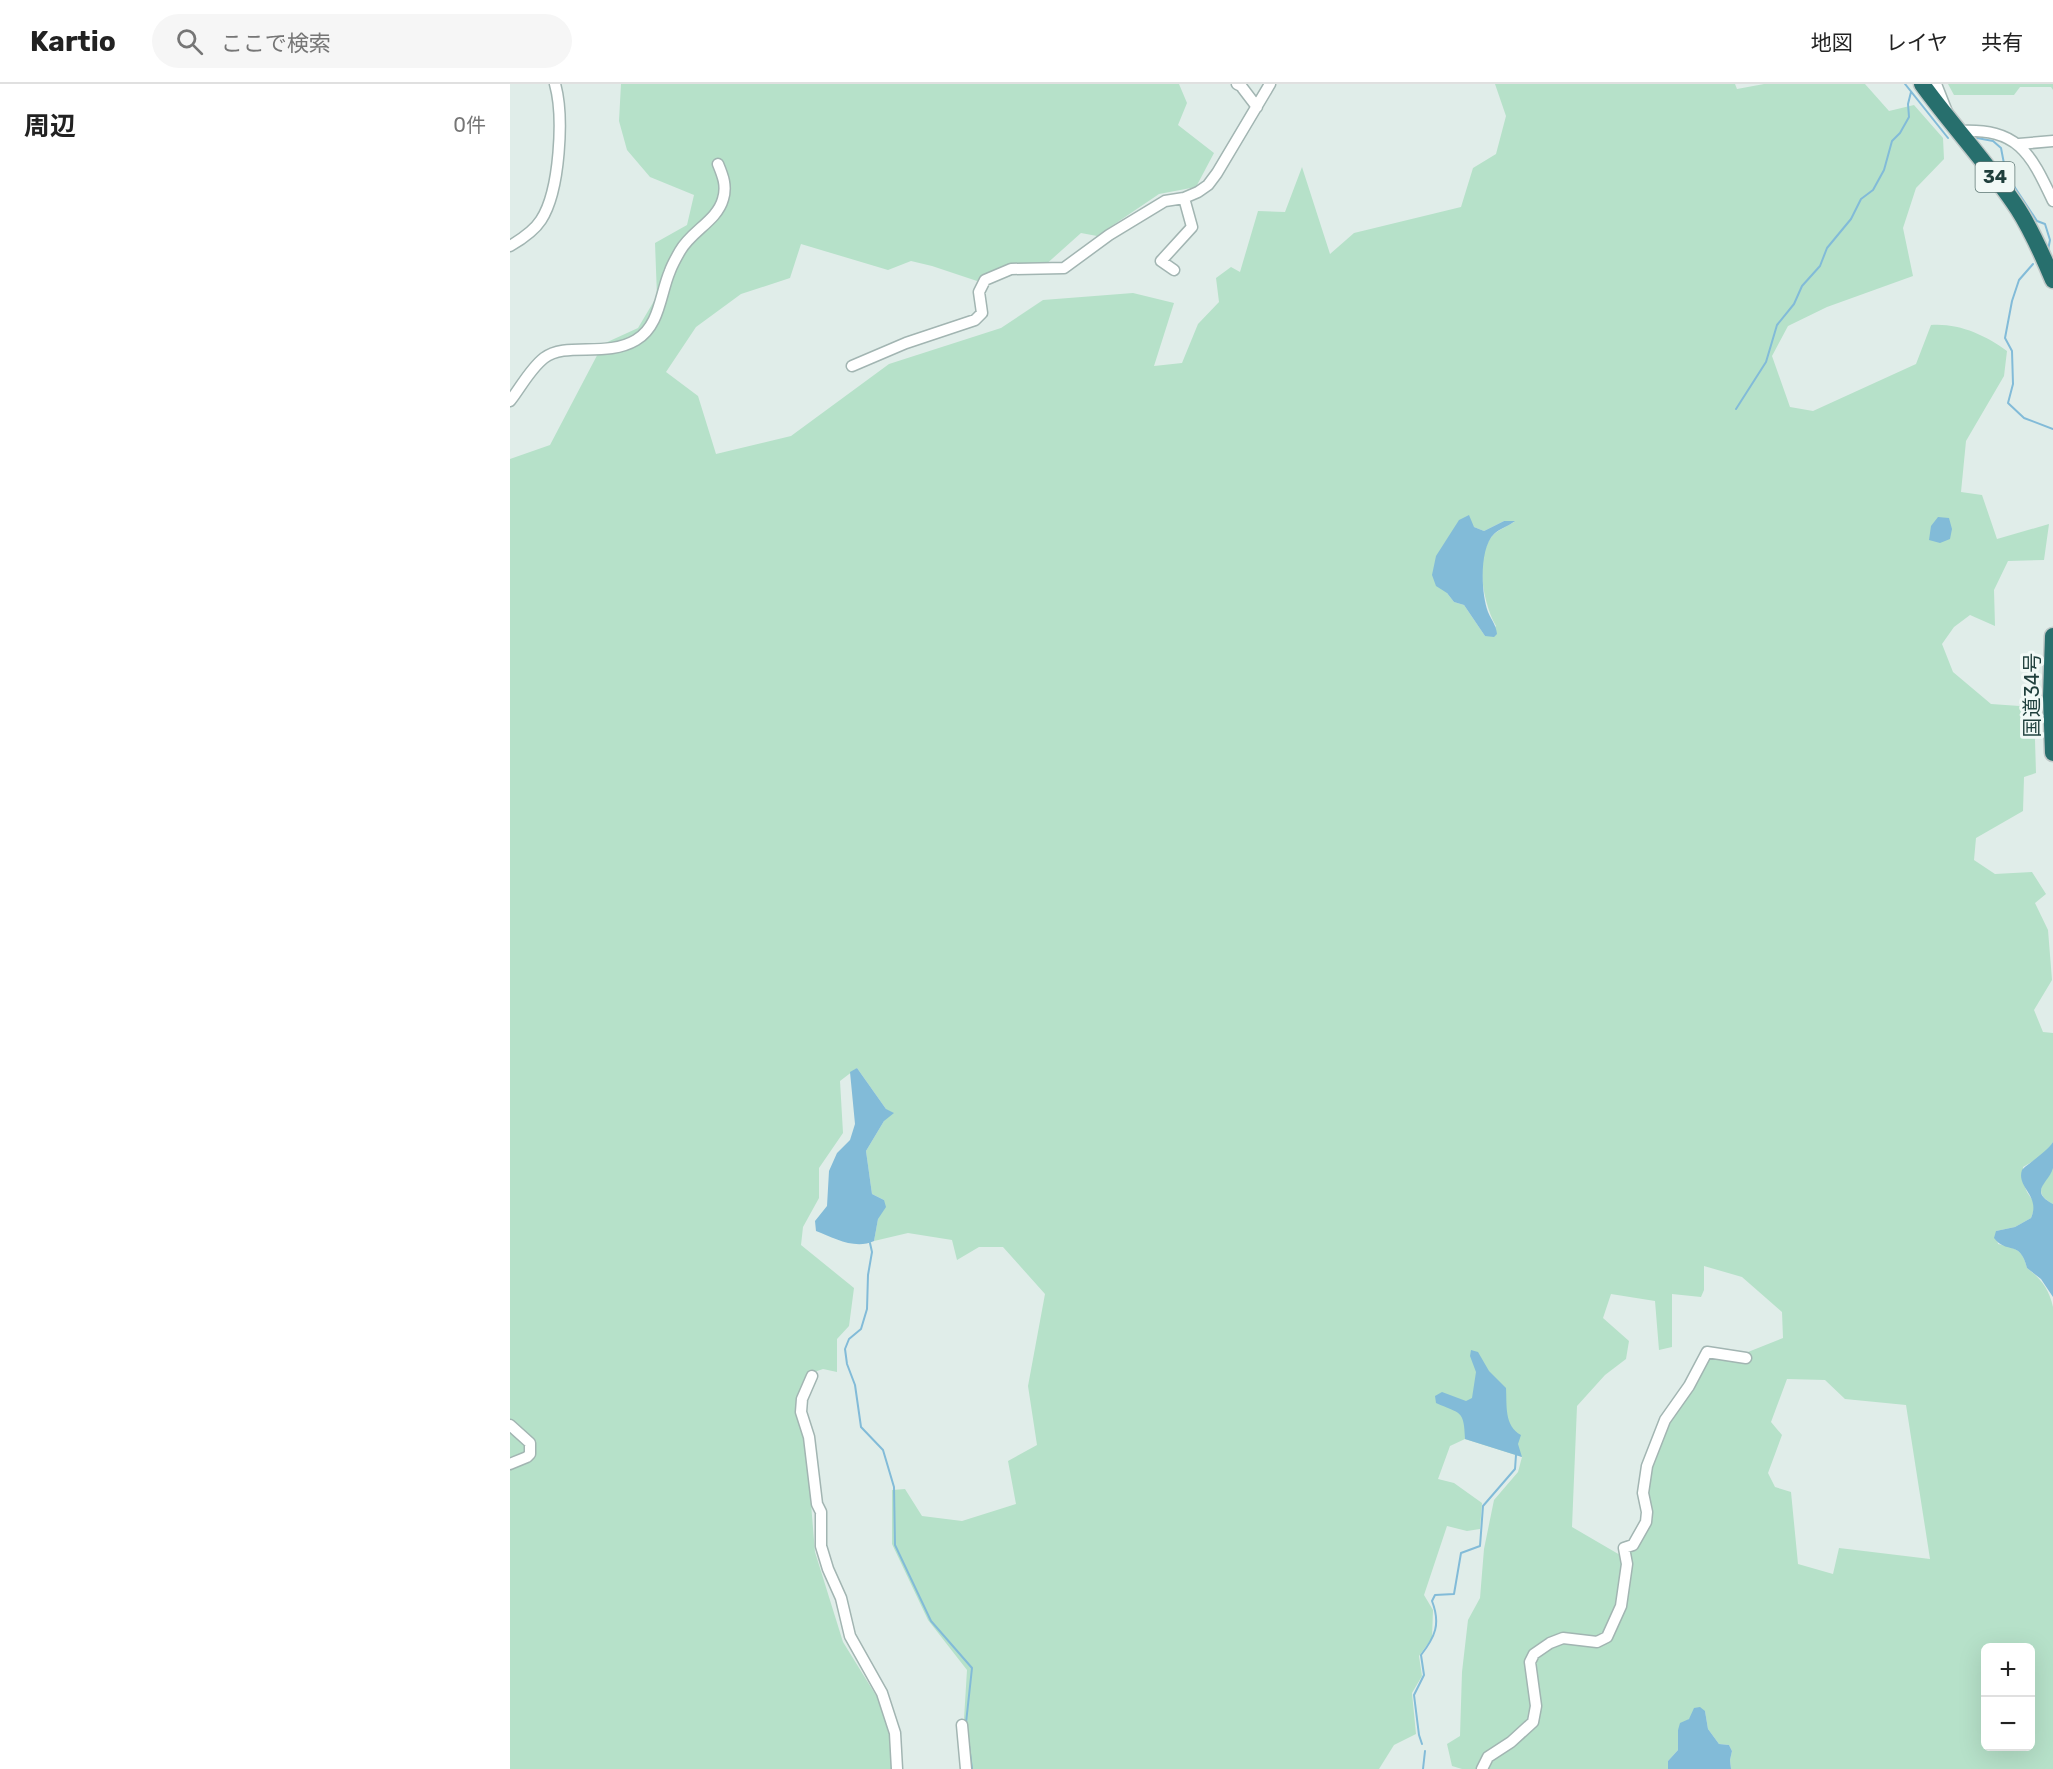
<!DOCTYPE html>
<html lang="ja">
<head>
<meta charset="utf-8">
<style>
	body { margin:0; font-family:Rubik,"Noto Sans JP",sans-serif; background:#f6f6f6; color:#222 }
	.controls { position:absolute; right:18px; bottom:18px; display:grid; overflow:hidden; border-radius:9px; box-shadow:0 6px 24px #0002 }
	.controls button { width:54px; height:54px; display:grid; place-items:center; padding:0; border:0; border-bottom:2px solid #e0e0e0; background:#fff; color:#222; font:30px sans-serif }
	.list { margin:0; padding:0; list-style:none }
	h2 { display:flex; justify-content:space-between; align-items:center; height:78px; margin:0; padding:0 24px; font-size:26px }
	h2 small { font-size:20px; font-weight:400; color:#767676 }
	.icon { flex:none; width:33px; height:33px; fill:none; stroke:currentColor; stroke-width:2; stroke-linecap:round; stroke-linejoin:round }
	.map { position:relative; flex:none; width:1543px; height:1685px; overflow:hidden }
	header { display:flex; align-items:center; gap:36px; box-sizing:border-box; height:84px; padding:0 30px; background:#fff; border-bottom:2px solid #e0e0e0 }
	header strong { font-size:28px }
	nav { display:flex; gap:33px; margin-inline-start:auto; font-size:21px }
	.search { width:420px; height:54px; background:#f6f6f6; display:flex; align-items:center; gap:15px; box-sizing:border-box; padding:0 21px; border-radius:33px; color:#767676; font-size:22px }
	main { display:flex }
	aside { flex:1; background:#fff }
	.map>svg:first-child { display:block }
	.green { fill:#b6e1c9; fill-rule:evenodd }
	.water { fill:#82bbd8 }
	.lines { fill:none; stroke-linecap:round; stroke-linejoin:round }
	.stream { stroke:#82bbd8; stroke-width:2 }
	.minor-casing { stroke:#a2b5b2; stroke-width:13 }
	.highway-casing { stroke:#c0c9c8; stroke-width:19 }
	.minor { stroke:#fff; stroke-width:10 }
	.highway { stroke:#276f6d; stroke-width:16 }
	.labels { text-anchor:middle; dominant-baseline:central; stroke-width:6; stroke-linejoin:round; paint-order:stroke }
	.shield { fill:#f1f9f6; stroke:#5e7774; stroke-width:1.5 }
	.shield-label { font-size:18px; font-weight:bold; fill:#1f3f3c }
	.street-label { font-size:20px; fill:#1f3f3c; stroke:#f1f9f6 }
</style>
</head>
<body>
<header>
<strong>Kartio</strong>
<div class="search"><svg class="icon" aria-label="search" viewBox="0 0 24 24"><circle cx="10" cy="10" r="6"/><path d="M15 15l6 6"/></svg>ここで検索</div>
<nav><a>地図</a><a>レイヤ</a><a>共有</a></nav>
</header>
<main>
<aside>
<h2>周辺<small>0件</small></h2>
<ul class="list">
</ul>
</aside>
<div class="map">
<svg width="1543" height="1685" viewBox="0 0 1543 1685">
	<rect width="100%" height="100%" fill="#e0ede9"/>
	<path class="green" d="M111 0H669L677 19 668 41 704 69 686 103 649 110 587 152 571 149 533 183 495 181 467 197 422 182 401 177 378 186 291 160 280 194 231 210 186 243 156 288 188 312 206 370 281 352 379 280 491 244 533 216 623 209 664 219 644 282 672 279 688 240 709 218 706 194 721 183 730 188 748 127 775 128 792 83 820 170 844 149 951 123 963 84 986 70 996 32 985 0H1225L1227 5 1254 0H1355L1379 27 1404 21 1433 54 1434 75 1406 104 1393 144 1403 192 1317 223 1278 242 1262 272 1280 323 1303 327 1406 280 1421 241C1449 239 1475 251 1497 267L1494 292 1456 357 1451 408 1472 411 1487 455 1539 440 1534 476 1498 477 1484 506 1485 542 1460 531 1444 543 1432 560 1443 588 1481 620 1524 623 1526 689 1514 693 1513 727 1466 754 1464 776 1485 790 1522 788 1536 810 1525 819 1538 846 1542 896 1524 926 1533 948 1543 949V1058C1536 1070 1525 1076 1513 1083 1514 1089 1513 1098 1515 1103 1520 1118 1529 1114 1521 1134L1505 1143 1486 1147 1488 1160C1506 1165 1512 1164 1517 1184 1531 1195 1539 1205 1543 1223V1685H1221L1220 1676 1222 1667 1219 1661 1209 1660 1198 1645 1195 1627 1179 1635 1168 1646V1666L1158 1677V1685H952L942 1682 937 1660 950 1652 952 1588 958 1536 970 1514 974 1465 984 1416 1008 1388 1012 1373 955 1355 940 1362 928 1395 944 1399 972 1419 970 1445 957 1447 937 1442 914 1511 923 1526 922 1554 909 1572 912 1592 902 1609 906 1650 884 1661 869 1685H459L460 1676 454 1635 457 1586 418 1536 382 1460V1406L395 1405 412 1432 452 1437 506 1420 498 1377 527 1361 518 1302 535 1210 493 1163H469L447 1176 442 1156 398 1149 364 1157 368 1135 374 1116 362 1110 356 1067 374 1037 376 1025 347 984 330 997 333 1049 309 1084V1114L293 1143 291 1161 344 1204 339 1242 327 1255V1288L313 1285 296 1291 287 1321 297 1371 305 1468 333 1558 367 1613 381 1650 383 1685H0V375L40 361 93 260 128 244 147 212 145 159 177 141 184 111 140 93 117 66 109 37ZM994 437 1004 438C998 442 988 446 983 451 964 473 973 519 986 542L975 552 954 521 944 518 937 509 964 443 974 447ZM1194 1182 1232 1193 1272 1228 1273 1254 1233 1270 1204 1266 1158 1340 1137 1397 1143 1434 1127 1466 1110 1471 1062 1443 1067 1322 1095 1291 1116 1275 1119 1257 1093 1234 1101 1210 1145 1217 1149 1266 1162 1263V1210L1191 1213 1194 1206ZM1277 1295 1315 1296 1335 1315 1396 1321 1420 1475 1329 1464 1323 1490 1288 1480 1281 1408 1265 1403 1258 1389 1272 1351 1261 1338ZM1476 1564H1520V1662H1476Z
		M1438 0H1543V6L1541 3H1510L1504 11H1444Z
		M1543 1083V1120C1520 1108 1536 1098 1543 1083Z"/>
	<path class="water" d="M959 431 964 443 974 447 994 437H1005C999 442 989 445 984 450 969 464 971 510 978 528 982 537 986 541 987 550L984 553 975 552 954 521 944 518 937 509 926 502 922 491 926 472 949 436Z
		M1428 433 1439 434 1442 445 1440 455 1430 459 1419 456 1421 442Z
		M347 984 376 1025 384 1029 374 1037 356 1067 362 1110 374 1116 376 1123 368 1135 364 1157C345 1166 324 1154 306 1147L305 1137 317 1122 319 1087 327 1069 340 1056 345 1040 340 988Z
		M1543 1058C1543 1066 1543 1076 1543 1084 1539 1099 1518 1107 1543 1120V1213L1531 1195 1517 1184C1510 1155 1497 1171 1484 1154L1486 1147 1505 1143 1521 1134C1531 1111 1506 1104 1512 1086 1513 1083 1537 1068 1543 1058Z
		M961 1266 968 1268 979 1287 996 1304C997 1321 994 1342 1011 1351L1008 1360 1012 1373 955 1355C954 1326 951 1330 926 1319L925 1312 932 1308 956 1317 962 1314 966 1288 960 1272Z
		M1190 1623 1195 1627 1198 1645 1209 1660 1219 1661 1222 1667 1220 1676 1221 1685H1158V1677L1168 1666V1646L1170 1639 1179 1635 1184 1624Z"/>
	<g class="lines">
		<path class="stream" d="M1395 0 1438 54
			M1467 54 1483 57 1491 64 1496 90 1527 137 1535 140 1540 156 1538 166
			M1523 180 1509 196 1502 217 1495 254 1502 267 1503 300 1498 319 1514 334 1543 345
			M1226 325 1256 278 1267 241 1284 220 1292 202 1310 182 1317 164 1341 135 1351 115 1363 106 1374 86 1382 57 1390 49 1399 33 1398 20 1401 8
			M360 1159 362 1168 358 1191 357 1225 351 1245 339 1255 335 1265 337 1280 345 1301 351 1343 373 1366 384 1403 385 1461 421 1537 462 1584 456 1639
			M458 1654 462 1685
			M912 1660 909 1651 904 1611 914 1591 911 1571C925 1553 931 1540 922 1517L925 1511 944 1510 951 1469 970 1462 973 1422 1005 1385 1006 1371
			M913 1685 915 1667"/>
		<g class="minor-casing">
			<path id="minor" d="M727 0 731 2 747 23
				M1426 0 1437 28
				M1449 47C1508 44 1520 68 1543 117
				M1509 60 1543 57
				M0 162C12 155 24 147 31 136 50 107 54 32 45 0
				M664 186 651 177 682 143 674 114
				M342 282 396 259 465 236 472 229 469 208 475 196 501 185 554 184 599 151 655 117 674 114 688 108 698 101 707 89 760 0
				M0 317C11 303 20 285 34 274 56 257 96 274 126 256 150 242 150 210 160 187 162 181 166 174 170 167 181 147 207 137 213 115 217 102 213 92 208 80
				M302 1292 292 1315 291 1328 299 1353 307 1420 311 1428V1462L318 1485 331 1514 340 1552 372 1609 385 1649 387 1685
				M0 1341 20 1359V1370L17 1373 0 1380
				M452 1641 456 1685
				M972 1685 978 1673 1001 1658 1023 1638 1026 1622 1020 1578 1024 1570 1040 1559 1053 1554 1087 1558 1097 1553 1111 1522 1117 1480 1114 1464 1123 1461 1136 1438 1137 1428 1133 1409 1137 1382 1155 1336 1179 1302 1197 1268 1236 1274"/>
		</g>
		<g class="highway-casing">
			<path id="highway" d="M1412 0C1443 43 1479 81 1508 125 1522 147 1533 172 1543 196
				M1543 552 1541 613 1543 669"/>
		</g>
		<use href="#minor" class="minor"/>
		<use href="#highway" class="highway"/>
	</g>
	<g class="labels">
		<rect class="shield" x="1465.5" y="78" width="39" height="30" rx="4.5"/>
		<g class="shield-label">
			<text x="1485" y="93">34</text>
		</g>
		<g class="street-label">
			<text transform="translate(1522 611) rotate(-90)">国道34号</text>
		</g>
	</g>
</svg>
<div class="controls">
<button>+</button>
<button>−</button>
</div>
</div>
</main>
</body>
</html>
